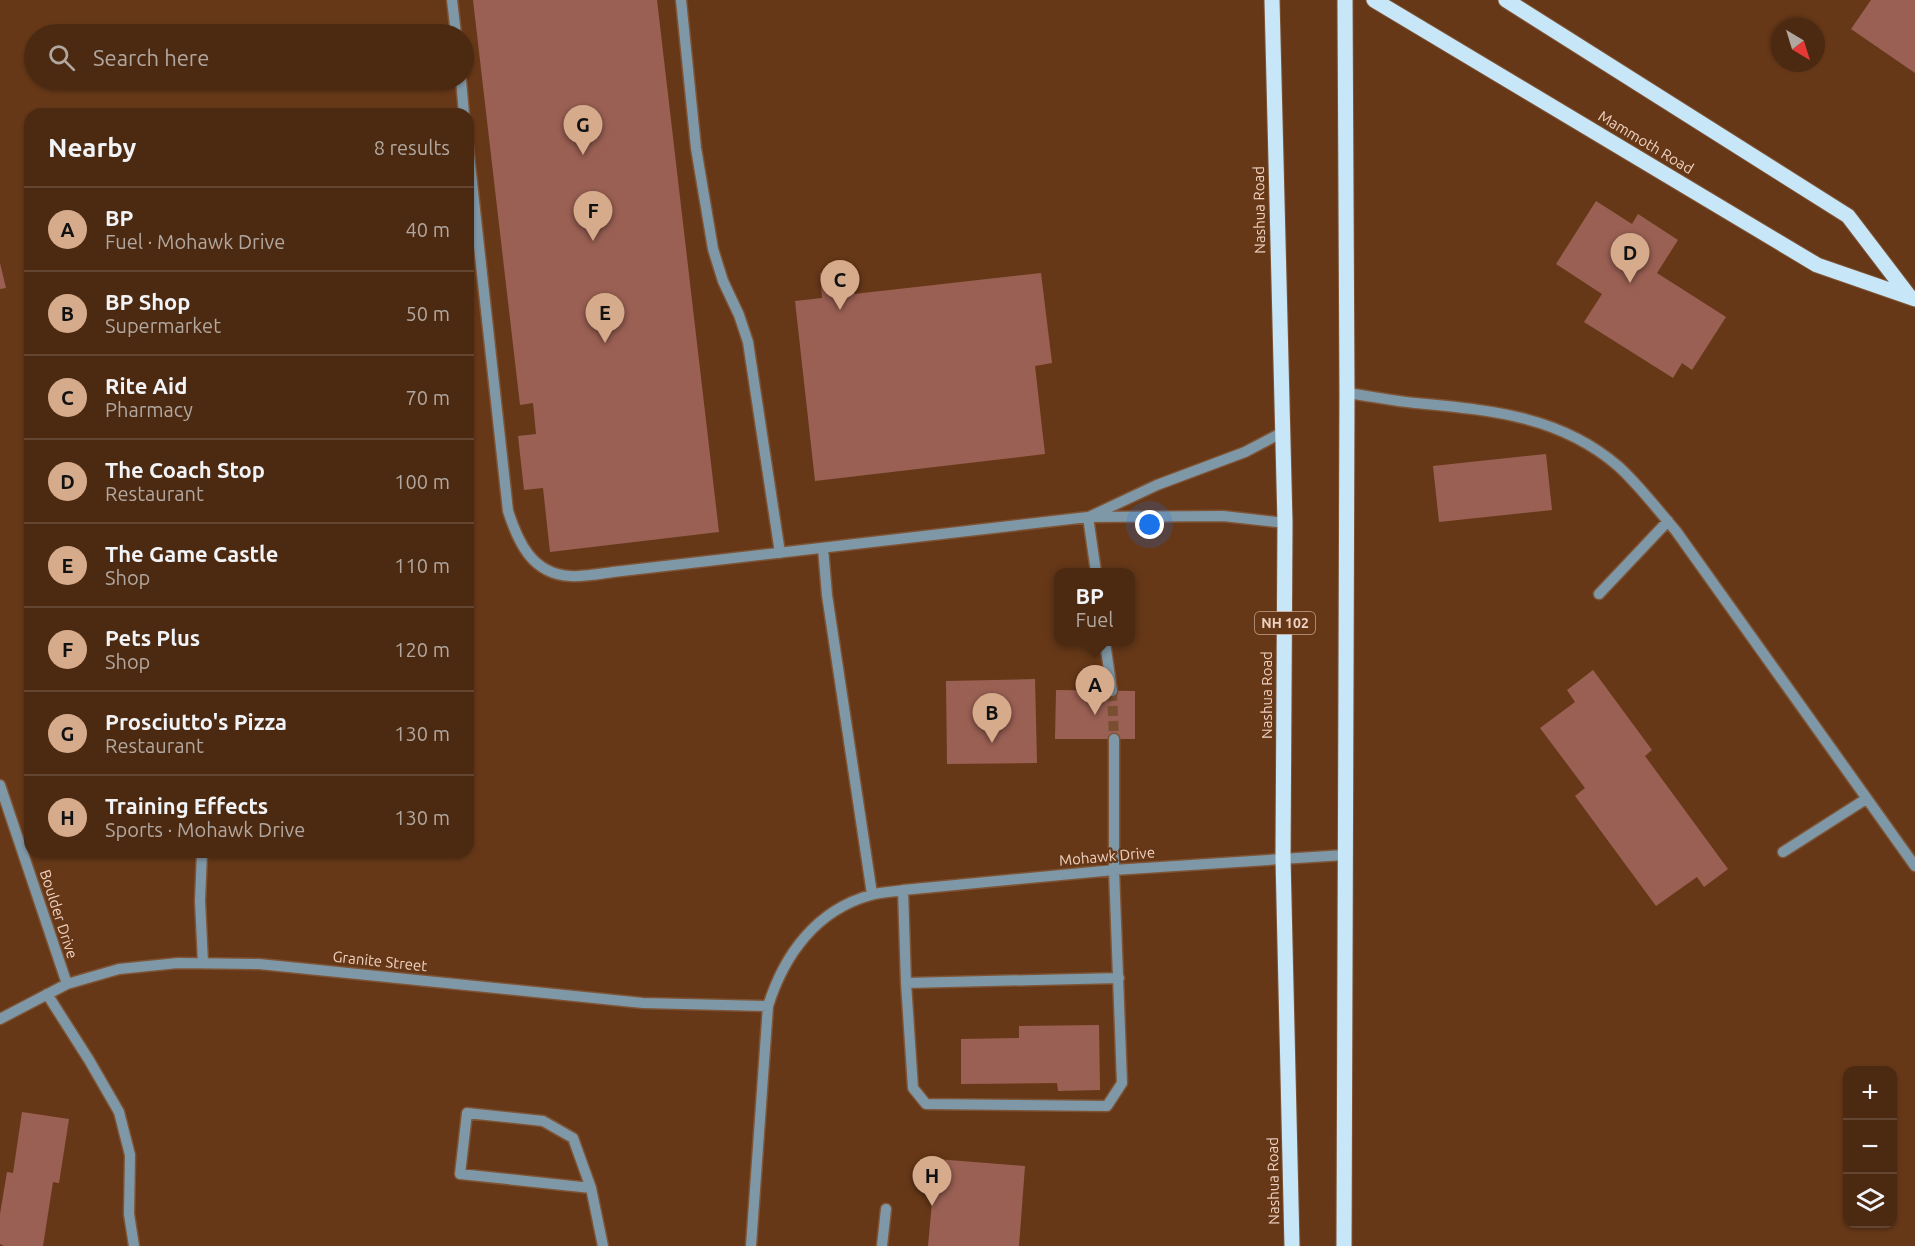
<!DOCTYPE html>
<html lang="en">
<head>
<meta charset="utf-8">
<style>
	body { margin:0; font-family:Ubuntu,sans-serif; background:#563620; color:#f1f3f6 }
	.controls { position:absolute; right:18px; bottom:18px; display:grid; overflow:hidden; border-radius:12px; box-shadow:0 2px 4px #0004 }
	.controls button { width:54px; height:54px; display:grid; place-items:center; padding:0; border:0; border-bottom:2px solid #634632; background:#4c2a12; color:#f1f3f6; font:30px sans-serif }
	.compass { position:absolute; left:1771px; top:18px; width:54px; height:54px; border-radius:50%; background:#4c2a12; box-shadow:0 2px 4px #0004; rotate:142deg }
	.you { position:absolute; left:1150px; top:525px; width:21px; height:21px; margin:-15px; border:4px solid #fff; border-radius:50%; background:#1a73e8; box-shadow:0 0 0 9px #1a73e833 }
	.badge { display:grid; place-items:center; width:39px; height:39px; border-radius:50%; background:#d6ab8b; color:#111; font-size:20px; font-weight:700 }
	.pin { position:absolute; translate:-50% -50px; filter:drop-shadow(0 2px 3px #0008) }
	.pin::after { content:''; position:absolute; top:32px; width:21px; height:18px; background:inherit; clip-path:polygon(0 0,100% 0,50% 100%) }
	.popup { position:absolute; left:1054px; top:568px; width:81px; height:78px; box-sizing:border-box; display:grid; place-content:center; border-radius:12px; background:#4c2a12; filter:drop-shadow(0 2px 4px #0005); font-size:20px; white-space:nowrap; color:#b2a79f }
	.popup b { font-size:22px; color:#f1f3f6 }
	.popup::after { content:''; position:absolute; left:50%; top:100%; margin-left:-12px; border:12px solid transparent; border-top-color:#4c2a12 }
	.list { margin:0; padding:0; list-style:none }
	h2 { display:flex; justify-content:space-between; align-items:center; height:78px; margin:0; padding:0 24px; font-size:26px }
	h2 small { font-size:20px; font-weight:400; color:#b2a79f }
	.list li { display:grid; grid-template-columns:39px 1fr auto; gap:18px; align-items:center; box-sizing:border-box; height:84px; padding:0 24px; border-top:2px solid #634632 }
	.list b { display:block; font-size:22px; white-space:nowrap }
	.list p { margin:0; font-size:20px; white-space:nowrap; color:#b2a79f }
	.list em { font-size:20px; font-style:normal; color:#b2a79f }
	.icon { flex:none; width:33px; height:33px; fill:none; stroke:currentColor; stroke-width:2; stroke-linecap:round; stroke-linejoin:round }
	.map { position:relative; flex:none; width:1915px; height:1246px; overflow:hidden }
	.search { position:absolute; background:#4c2a12; box-shadow:0 2px 4px #0004; left:24px; top:24px; width:450px; height:66px; display:flex; align-items:center; gap:15px; box-sizing:border-box; padding:0 21px; border-radius:33px; color:#b2a79f; font-size:22px }
	.panel { position:absolute; background:#4c2a12; box-shadow:0 2px 4px #0004; left:24px; top:108px; width:450px; height:750px; border-radius:18px }
	.map>svg:first-child { display:block }
	.building { fill:#9b6054 }
	.lines { fill:none; stroke-linecap:round; stroke-linejoin:round }
	.minor-tunnel { stroke:#7a4f31; stroke-width:10; stroke-dasharray:10 5; stroke-linecap:butt }
	.minor-casing { stroke:#7e5436; stroke-width:13 }
	.major-casing { stroke:#7e5436; stroke-width:17 }
	.minor { stroke:#7f98a7; stroke-width:10 }
	.major { stroke:#c7e7f8; stroke-width:15 }
	.labels { text-anchor:middle; dominant-baseline:central; stroke-width:4.5; stroke-linejoin:round; paint-order:stroke }
	.shield { fill:#663818; stroke:#c5a38e; stroke-width:1.5 }
	.shield-label { font-size:14px; font-weight:bold; fill:#eed1c0 }
	.street-label { font-size:15px; fill:#eed1c0; stroke:#663818 }
</style>
</head>
<body>
<div class="map">
<svg width="1915" height="1246" viewBox="0 0 1915 1246">
	<rect width="100%" height="100%" fill="#663818"/>
	<path class="building" d="M473 0H657L719 532 550 552 543 488 524 490 518 436 536 434 533 403 520 405Z
		M1871 0H1915V73L1851 29Z
		M1596 201 1632 224 1638 214 1678 240 1657 273 1726 317 1692 370 1682 363 1673 378 1584 322 1602 294 1556 264Z
		M0 263 6 288 0 289Z
		M852 270 854 294 1041 273 1052 363 1035 366 1045 454 815 481 795 301 822 298 820 273Z
		M1546 454 1552 510 1439 522 1433 466Z
		M1593 670 1652 750 1645 756 1728 869 1704 887 1697 877 1656 906 1575 796 1585 788 1540 728 1575 702 1567 690Z
		M1035 679 1037 763 947 764 946 681Z
		M1056 690 1135 691V739H1055Z
		M1099 1025 1100 1090 1058 1091 1057 1083 961 1084V1039L1019 1038V1026Z
		M22 1112 69 1119 59 1183 53 1182 43 1246H4L0 1244V1214L7 1172 13 1173Z
		M936 1159 1025 1166 1019 1246H928Z"/>
	<g class="lines">
		<path class="minor-tunnel" d="M1112 691 1114 739"/>
		<g class="minor-casing">
			<path id="minor" d="M452 0 456 34
				M681 0 696 148 713 249 723 281 739 315 748 342 780 553
				M461 80 464 114
				M468 146 508 511C518 542 532 574 570 576 583 577 599 574 613 572L1088 517 1223 516 1285 523
				M1347 393C1370 396 1393 401 1415 403 1488 410 1559 415 1618 466 1639 485 1657 509 1676 531L1915 866
				M1091 516 1157 485 1245 452 1283 432
				M1088 517 1096 572
				M823 548 827 595 872 894
				M1599 594 1668 521
				M1105 642 1112 691
				M0 785 67 984
				M202 852 200 901 203 963
				M1783 852 1866 799
				M903 890 906 983 913 1088 926 1104 1107 1106 1122 1083 1114 870V739
				M906 983 1119 978
				M47 994 89 1060 119 1112 130 1155 129 1214 134 1246
				M0 1019 67 984 119 969 178 963 259 964 643 1003 768 1006
				M591 1188 460 1174 467 1113 543 1121 573 1138 591 1188 603 1246
				M751 1246 768 1006C784 955 816 910 871 895 881 892 893 892 903 890L1114 870 1344 855
				M882 1246 886 1209"/>
		</g>
		<g class="major-casing">
			<path id="major" d="M1272 0 1285 523 1283 858 1292 1246
				M1374 0 1817 265 1915 299
				M1506 0 1848 216 1909 296
				M1344 1246 1347 393 1345 0"/>
		</g>
		<use href="#minor" class="minor"/>
		<use href="#major" class="major"/>
	</g>
	<g class="labels">
		<rect class="shield" x="1255" y="612" width="60" height="22" rx="4.5"/>
		<g class="shield-label">
			<text x="1285" y="623">NH 102</text>
		</g>
		<g class="street-label">
			<text transform="translate(1646 142) rotate(31)">Mammoth Road</text>
			<text transform="translate(1259 210) rotate(-91)">Nashua Road</text>
			<text transform="translate(1266 695) rotate(-90)">Nashua Road</text>
			<text transform="translate(1107 856) rotate(-5)">Mohawk Drive</text>
			<text transform="translate(59 914) rotate(72)">Boulder Drive</text>
			<text transform="translate(380 961) rotate(6)">Granite Street</text>
			<text transform="translate(1273 1181) rotate(-91)">Nashua Road</text>
		</g>
	</g>
</svg>
<div class="controls">
<button>+</button>
<button>−</button>
<button><svg class="icon" aria-label="layers" viewBox="0 0 24 24"><path d="M12 4l9 5-9 5-9-5zM3 14l9 5 9-5"/></svg></button>
</div>
<svg class="compass" viewBox="-18 -18 36 36"><path d="M0-13l5 13h-10z" fill="#e53935"/><path d="M0 13l5-13h-10z" fill="#b2a79f"/></svg>
<div class="you"></div>
<div class="pin badge" style="left:1095px;top:715px">A</div>
<div class="popup"><b>BP</b>Fuel</div>
<div class="pin badge" style="left:992px;top:743px">B</div>
<div class="pin badge" style="left:840px;top:310px">C</div>
<div class="pin badge" style="left:1630px;top:283px">D</div>
<div class="pin badge" style="left:605px;top:343px">E</div>
<div class="pin badge" style="left:593px;top:241px">F</div>
<div class="pin badge" style="left:583px;top:155px">G</div>
<div class="pin badge" style="left:932px;top:1206px">H</div>
<div class="search"><svg class="icon" aria-label="search" viewBox="0 0 24 24"><circle cx="10" cy="10" r="6"/><path d="M15 15l6 6"/></svg>Search here</div>
<section class="panel">
<h2>Nearby<small>8 results</small></h2>
<ul class="list">
<li><span class="badge">A</span><div><b>BP</b><p>Fuel · Mohawk Drive</p></div><em>40 m</em></li>
<li><span class="badge">B</span><div><b>BP Shop</b><p>Supermarket</p></div><em>50 m</em></li>
<li><span class="badge">C</span><div><b>Rite Aid</b><p>Pharmacy</p></div><em>70 m</em></li>
<li><span class="badge">D</span><div><b>The Coach Stop</b><p>Restaurant</p></div><em>100 m</em></li>
<li><span class="badge">E</span><div><b>The Game Castle</b><p>Shop</p></div><em>110 m</em></li>
<li><span class="badge">F</span><div><b>Pets Plus</b><p>Shop</p></div><em>120 m</em></li>
<li><span class="badge">G</span><div><b>Prosciutto's Pizza</b><p>Restaurant</p></div><em>130 m</em></li>
<li><span class="badge">H</span><div><b>Training Effects</b><p>Sports · Mohawk Drive</p></div><em>130 m</em></li>
</ul>
</section>
</div>
</body>
</html>
